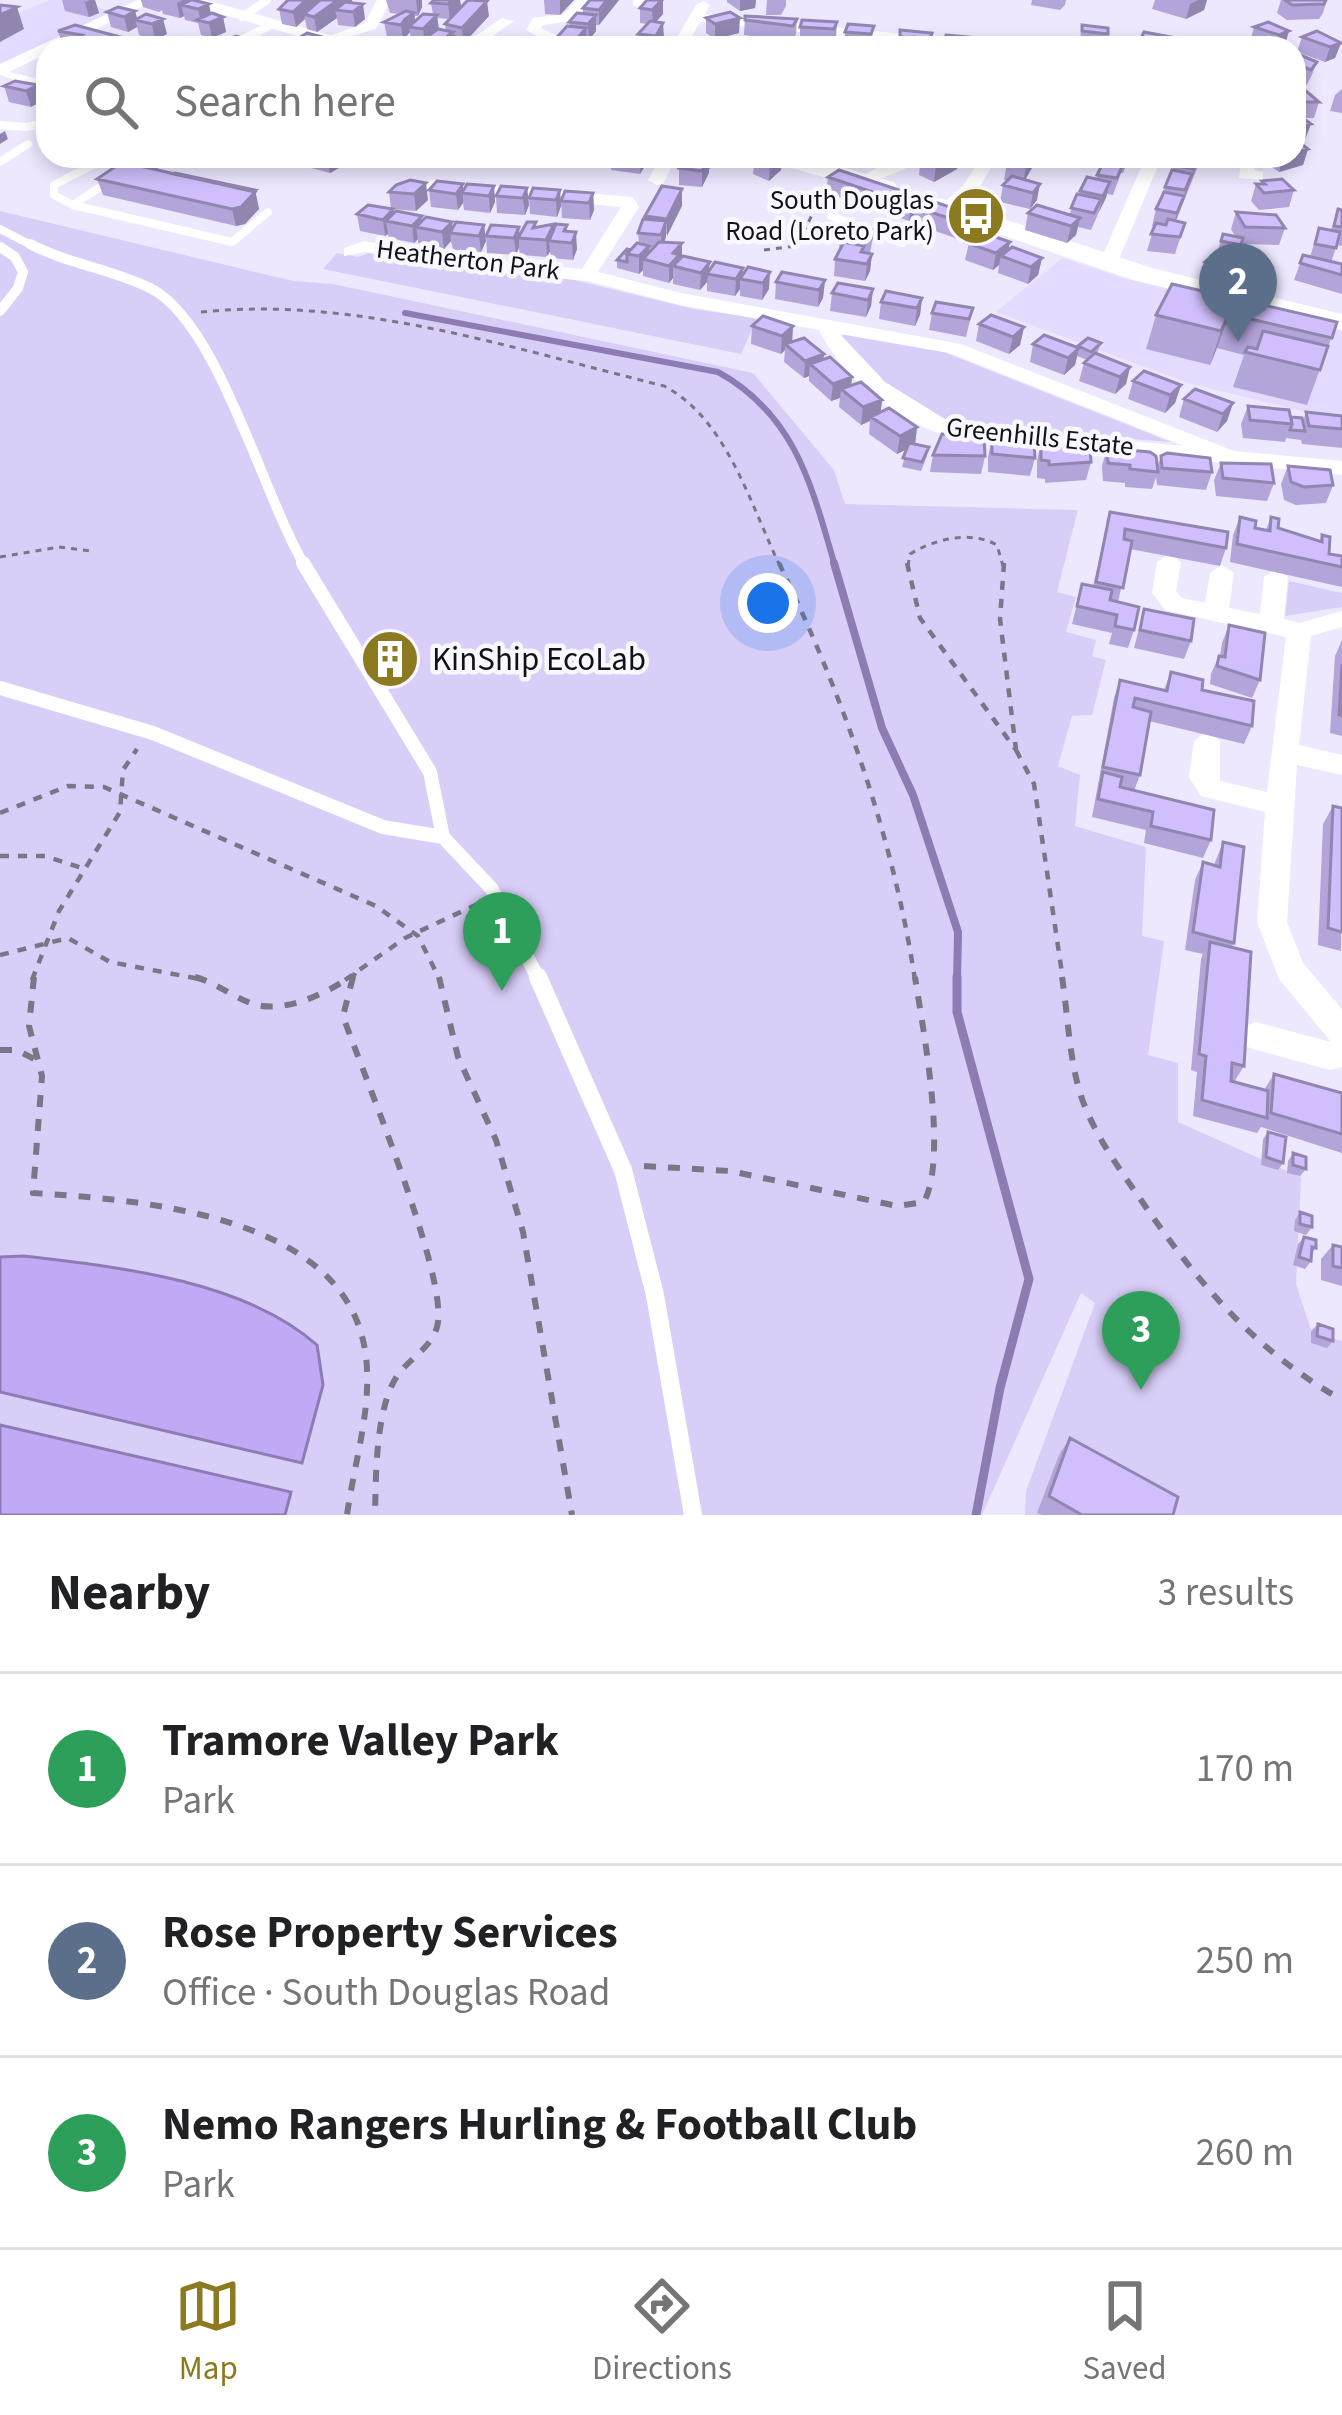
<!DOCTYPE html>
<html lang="en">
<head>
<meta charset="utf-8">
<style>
	body { margin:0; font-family:"Source Sans 3",sans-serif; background:#f6f6f6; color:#202124 }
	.you { position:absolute; left:768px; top:603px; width:42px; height:42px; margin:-30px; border:9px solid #fff; border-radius:50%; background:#1a73e8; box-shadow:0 0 0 18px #1a73e833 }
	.badge { display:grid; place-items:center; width:78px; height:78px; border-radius:50%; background:#8b7a1f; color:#fff; font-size:39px; font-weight:700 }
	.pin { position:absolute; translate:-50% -99px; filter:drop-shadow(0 3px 6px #0008) }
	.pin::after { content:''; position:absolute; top:63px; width:42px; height:36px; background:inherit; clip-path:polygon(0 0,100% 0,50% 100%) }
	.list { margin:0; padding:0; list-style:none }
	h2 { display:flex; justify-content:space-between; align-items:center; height:156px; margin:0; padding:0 48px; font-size:51px }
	h2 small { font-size:39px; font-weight:400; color:#757577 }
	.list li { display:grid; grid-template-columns:78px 1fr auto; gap:36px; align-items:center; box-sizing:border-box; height:192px; padding:0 48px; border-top:3px solid #e0e0e0 }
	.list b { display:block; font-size:45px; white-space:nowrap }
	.list p { margin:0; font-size:39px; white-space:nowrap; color:#757577 }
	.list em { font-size:39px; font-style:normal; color:#757577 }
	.icon { flex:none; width:66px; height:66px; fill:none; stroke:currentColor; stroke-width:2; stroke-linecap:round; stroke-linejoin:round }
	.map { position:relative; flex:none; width:1342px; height:1515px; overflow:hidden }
	.search { position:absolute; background:#fff; box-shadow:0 6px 18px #0003; left:36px; right:36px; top:36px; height:132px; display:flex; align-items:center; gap:30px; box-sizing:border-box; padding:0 42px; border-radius:36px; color:#757577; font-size:45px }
	.sheet { height:732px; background:#fff }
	nav { display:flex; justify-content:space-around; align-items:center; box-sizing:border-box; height:168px; border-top:3px solid #e0e0e0; background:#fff; font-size:33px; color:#757577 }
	nav a { display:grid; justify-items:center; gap:6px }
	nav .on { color:#8b7a1f }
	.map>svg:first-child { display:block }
	.built { fill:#e4dbff }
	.green { fill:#d9cef8 }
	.water { fill:#c0aaf5; stroke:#8c7cb3; stroke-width:3 }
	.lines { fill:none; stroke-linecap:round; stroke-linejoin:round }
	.stream-far2 { stroke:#8c7cb3; stroke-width:6 }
	.stream-far1 { stroke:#8c7cb3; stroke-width:8 }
	.stream { stroke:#8c7cb3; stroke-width:9 }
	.path-far2 { stroke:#7a7686; stroke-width:3; stroke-dasharray:6 6; stroke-linecap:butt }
	.path-far1 { stroke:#7a7686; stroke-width:4.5; stroke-dasharray:9 9; stroke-linecap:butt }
	.path { stroke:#7a7686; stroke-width:6; stroke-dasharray:12 12; stroke-linecap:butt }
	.service-far3 { stroke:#fff; stroke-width:8 }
	.service-far2 { stroke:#fff; stroke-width:10 }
	.service-far1 { stroke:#fff; stroke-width:14 }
	.service { stroke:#fff; stroke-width:18 }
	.minor { fill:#fff; fill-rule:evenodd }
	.secondary { fill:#fff; fill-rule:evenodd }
	.wall { fill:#b3a4d9 }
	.shaded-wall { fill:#9286b0 }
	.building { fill:#d0bffc; stroke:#9286b0; stroke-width:3 }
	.labels { text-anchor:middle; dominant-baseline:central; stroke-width:9; stroke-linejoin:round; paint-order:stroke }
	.far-poi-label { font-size:27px; fill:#121019; stroke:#f9f8fe; text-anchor:end }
	.far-street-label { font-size:27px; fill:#121019; stroke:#f9f8fe }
	.poi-label { font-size:33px; fill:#121019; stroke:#f9f8fe; text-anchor:start }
</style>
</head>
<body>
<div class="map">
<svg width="1342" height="1515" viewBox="0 0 1342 1515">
	<rect width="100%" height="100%" fill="#eee8ff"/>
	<path class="built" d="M50 0H71L115 12 0 67V8L18 13Z
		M1062 258 1123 278 1342 331V421L1191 384 996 312Z"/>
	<path class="green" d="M0 211 293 281 333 284 753 373 834 470 845 504 1078 510 1057 592 1076 597 1066 632 1096 640 1092 656 1106 660 1092 715 1072 716 1058 766 1080 775 1075 826 1146 847 1142 936 1164 941 1148 1055 1178 1063V1122L1301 1177 1296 1284 1312 1333 1342 1341V1515H1025L1026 1491 1095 1303 1081 1293 982 1515H0Z
		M337 253 358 257 369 253 562 277 693 309 757 318 741 354 323 269Z
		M846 334 941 351 1171 442 949 425 926 417 839 343V337Z
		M1289 581 1342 593V607L1285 616Z"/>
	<path class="water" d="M24 1256C117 1267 244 1280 317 1345L323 1385 302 1463 0 1392V1257Z
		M0 1425 291 1492 285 1515H0Z"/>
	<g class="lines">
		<path class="stream-far2" d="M405 313 718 372C796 415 812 487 835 566"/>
		<path class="stream-far1" d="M834 563 882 728 913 795 958 932 957 980"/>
		<path class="stream" d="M957 977V1012L1029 1279 1000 1388 976 1515"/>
		<path class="path-far2" d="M764 250 797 246 824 190
			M201 312C357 296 514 349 664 386 727 419 750 504 780 566
			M0 557 59 547 90 551
			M908 566 910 554C935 539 970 530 997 545L1003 566"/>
		<path class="path-far1" d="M779 563C842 694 893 835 915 980
			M907 563 920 618 1016 750
			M1004 563 1000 619 1016 750
			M1016 750 1034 784 1063 980
			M0 813 68 786 104 787 376 906 418 936 440 980
			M0 856H45L85 869
			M0 955 68 938 110 962 205 980
			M32 980 59 911 120 812 123 770 137 749
			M345 980 405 938 482 902
			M352 980 355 973"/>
		<path class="path" d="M34 977 29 1026 42 1076 33 1193C141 1200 343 1214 365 1350 374 1403 354 1463 347 1515
			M195 977C214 982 230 995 248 1002 279 1016 324 995 350 977
			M353 977 343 1016C364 1076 445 1269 438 1322 435 1345 413 1356 400 1372 375 1403 376 1477 375 1515
			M439 977 458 1057 496 1140 523 1232 572 1515
			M1062 977C1068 1015 1069 1059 1081 1096 1094 1134 1118 1167 1141 1200 1197 1282 1254 1350 1342 1400
			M0 1050H17L38 1061
			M644 1166 730 1171 897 1206 924 1202C948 1156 923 1030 915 977"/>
		<path class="service-far3" d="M242 17 267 0
			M0 125 27 127 48 122
			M110 156 54 185V195L73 205 232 242 268 212
			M0 162 28 144
			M73 205 112 179
			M831 216 902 243
			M0 229 35 247
			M890 239 926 211"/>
		<path class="service-far2" d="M30 244C68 264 112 269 150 288 218 321 264 499 305 566
			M0 247 15 257 23 272 18 288 0 311"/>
		<path class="service-far1" d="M303 563 430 772 443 837 491 888 539 980
			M0 688 153 733 383 827 443 837"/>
		<path class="service" d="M538 977 623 1170 655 1295 693 1515"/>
		<path class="minor" d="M137 0H155L58 48H48V53L9 72 48 81V91L0 75V64Z
			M377 0H391L376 29 327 43V37L365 23Z
			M577 0H592L573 21 543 25 541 28 558 36 548 48H533L541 38 526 30 533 18 564 14Z
			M633 0H647L638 7 633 6Z
			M703 1 710 5 705 14 1003 44 1010 48H959L700 22 685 48H671L696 5Z
			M502 18 514 21 475 48H458Z
			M266 23 278 26 234 48H215Z
			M100 31 151 45 153 48H130L95 38 93 35Z
			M565 156H584L571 164 565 163Z
			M661 156H677L663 184 657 185 648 180Z
			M900 156H917L905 169 863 185 854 180Z
			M982 156H998L976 193 953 213H941V205L963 186Z
			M1146 156H1162L1117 264 1101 268 1099 264Z
			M1242 156H1258L1254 170 1263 172V180L1239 178Z
			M431 180 633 197 639 207 598 272 681 293 961 344 1234 451 1342 461V475L949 436C899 423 841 377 819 330L680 305 587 281 438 267 366 252 344 256V248L364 241 438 255 582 269 621 207 425 189 422 185ZM840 334 949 353 1184 446 953 424 885 382Z
			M1169 554 1181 562 1176 591 1182 598 1205 603 1210 573 1222 565 1234 573 1229 608 1260 614 1264 577 1276 569 1288 577 1284 619 1299 623 1342 611V627L1311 636 1299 745 1342 755V775L1297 765 1287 922 1303 963 1342 1009V1067L1330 1070 1256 1050 1245 1046 1240 1036 1245 1026 1256 1022 1331 1042 1279 979 1257 922 1265 812 1201 796 1189 777 1194 741 1207 731 1220 741V781L1267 792 1286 637 1165 610 1152 593 1157 562Z"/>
		<path class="secondary" d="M172 0H206L376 48H340Z
			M763 156H802L894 182 897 187 885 194 766 161Z
			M940 198 1152 268 1342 314V330L1133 280 931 211 927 206 931 201Z"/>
	</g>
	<path class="wall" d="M62 0H95L99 13 89 17 65 11Z
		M141 0H188L211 14 223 17 226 32 212 38 201 35 198 23 185 20 184 16 180 18 163 14 162 10 159 12 143 7Z
		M386 0H422V7L418 16H415V21L433 15 431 3 434 0H460L461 7 450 19 437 18 439 29 446 31 445 24 489 16 463 44 454 41V43L485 48H427L426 43 411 42 410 32 403 40 387 37 384 22 400 14 390 13Z
		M544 0H574L560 15 545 14Z
		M619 0 599 25H596V31L589 40 587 39V44L583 48H554L553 42 570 26 569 22 583 14V8Z
		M647 0 663 14 656 22 664 38 658 48H619L638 42V34L647 24 640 23V8Z
		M727 0H756L755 8 740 11 727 2Z
		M767 0H786V6L781 15H766Z
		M1032 0H1066L1065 5 1060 10 1031 5Z
		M1155 0H1207L1204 10 1186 19 1152 9Z
		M1281 0H1327L1323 13 1319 19 1287 20 1277 13Z
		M353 3 365 19 355 27 338 25 337 18 317 32 307 29 305 19 296 27 282 24 279 9Z
		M107 12 137 19 146 14 167 34 155 40 139 35 137 27 128 32 111 27Z
		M745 16 797 19 796 34 792 41 744 35Z
		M706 18 739 33 715 39 706 33Z
		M837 22 836 38 833 44 800 42V27Z
		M75 25 127 48H74L63 46 58 31Z
		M1082 25 1108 28 1105 48 1079 46Z
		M874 26 870 48 844 47 845 32Z
		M1254 27 1289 31 1284 47 1267 48 1250 42Z
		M900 30 932 33 930 48H898Z
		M946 35 979 38 977 48H943Z
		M1302 37 1341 43 1335 58 1325 62 1297 52Z
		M326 38 328 48H298L297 39Z
		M1141 38H1176L1173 48H1138Z
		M1294 58 1317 62 1311 77 1306 86 1294 81Z
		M38 85 43 100 31 107 9 102 4 86Z
		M1342 89V113L1330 111 1335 95Z
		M1294 93 1319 102 1314 118H1303L1305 140 1294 142Z
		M1308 149 1303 165 1279 172 1269 165 1272 156H1294Z
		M116 156H172L163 163 156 161 158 170 255 190 259 209 245 224 236 226 103 195 97 179 119 164Z
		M302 156H342L344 165 330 173 304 166Z
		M449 156H477L473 163 450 159Z
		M587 156H608V158L602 168 587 166Z
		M610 156H646V164L640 174 611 170Z
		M686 156H717L710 169H709L702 187 679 185V168Z
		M755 156H782L781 170 769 181 753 174Z
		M851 156H891L880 164Z
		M916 156H959L957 169 934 182 919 175 920 165 915 163Z
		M1012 156H1038L1036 161H1034L1032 168 1025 180 1037 200 1030 209 1000 202 1003 185 1008 180H1004L1007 163Z
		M1107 156H1130L1123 173H1121L1113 195 1107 194 1091 230 1078 227 1076 235 1067 243 1025 230 1028 213 1069 215 1080 191 1096 179Z
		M1178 156H1202L1176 221 1185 223 1175 254 1147 251 1154 227 1152 226 1156 209Z
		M828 177 919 204 988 220 985 237 1010 242 1008 250 1042 258 1038 275 1028 284 998 273 999 265 993 270 965 260 969 243 913 223 914 217 909 221 826 193Z
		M1262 181 1294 190 1289 207 1259 210 1251 201 1256 184H1261Z
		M396 185 428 200 416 211 391 209 389 192Z
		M494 186 495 202 490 213 464 210 463 203 458 210 431 207 429 190 463 191Z
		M527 188 529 205 525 215 497 213 496 196Z
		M560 190 561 206 557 217 530 214 529 198Z
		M593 193 594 210 590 220 562 218 561 201Z
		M682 206 666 235 664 242 682 243V256L710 270 743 268V275L748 267 769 289 762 300 740 296V289L735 296 707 291V282L700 290 673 284V278L669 283 643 276V270L639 274 617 268V260L639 244 638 233 645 216Z
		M393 209 394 214 422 221 452 222 453 229 484 225 486 241 481 252 453 250 451 241 444 249 418 243V239L414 243 389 238 388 234 385 236 360 231 357 214Z
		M1338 209 1342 210V246L1337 245 1331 262 1342 264V294L1294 280 1303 255 1310 257 1319 228 1331 230Z
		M1236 212 1285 228 1279 245 1242 244 1239 254 1218 250 1223 234 1235 236 1231 229Z
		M554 224V230L567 225V231L577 249 573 260 551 258 550 251 547 257 520 255 519 248 516 255 487 253 486 236 519 227 520 235 536 228Z
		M874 230 870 254H872L870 271 865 281 834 276 835 259 839 251 840 234Z
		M1230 260 1223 284 1200 280 1205 262Z
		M1235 264 1257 268 1251 285 1230 281Z
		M825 280 823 298 818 307 775 299 776 282Z
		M1172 284 1337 322 1307 405 1233 387 1244 355 1217 348 1210 365 1146 349 1156 315Z
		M873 289 871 306 866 317 830 311 832 293Z
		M922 298 920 315 915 326 879 319 881 302Z
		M973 308 966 337 929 330 932 313Z
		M979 324 1024 327 1020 345 1009 354 976 341Z
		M752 326H793L792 342 852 377 851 386 882 400 880 412 917 427 915 444 927 456 921 471 902 467 907 449 897 454 869 434 870 421 861 425 839 407 840 398 831 401 809 381V376L804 378 784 362 785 350 781 354 751 344Z
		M1101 343 1097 354 1130 367 1126 384 1115 394 1079 381 1084 363 1087 360 1077 356 1075 365 1064 375 1030 362 1033 344 1078 347Z
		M1133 381 1181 385 1175 403 1165 413 1128 399Z
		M1184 399 1233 403 1227 421 1217 432 1179 417Z
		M1248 406 1303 421 1306 412 1342 416V448L1302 444 1301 440 1286 438 1285 442 1243 438 1241 424Z
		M992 439 1035 458 1030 476 988 472V457Z
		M1041 443 1091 462 1086 480 1045 483V479L1037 478V461Z
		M1107 448 1157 468 1161 456 1212 472 1206 490 1157 485 1156 477 1152 489 1125 487V483L1103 481 1102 466Z
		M933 455 985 456 981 474 930 472Z
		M1221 463 1274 483 1267 501 1216 496 1214 480Z
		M1288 466 1333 485 1326 503 1296 505 1284 500 1281 484Z
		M1110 512 1226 548 1220 566 1130 549 1118 602 1134 630 1128 648 1109 644 1112 633 1072 624 1082 584 1093 586Z
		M1240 517 1255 528 1266 530 1271 517 1278 528 1319 542 1322 535 1329 554 1342 556V587L1230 562 1233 535Z
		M1144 609 1191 641 1184 659 1134 648Z
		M1229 625 1260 680 1252 698 1210 684 1211 674 1219 656H1220L1222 643Z
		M1342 640V736L1330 733 1335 656Z
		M1171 672 1202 690 1252 726 1244 744 1149 721 1140 775 1134 791 1211 840 1203 858 1144 843 1146 830 1092 817 1114 698 1120 680 1164 690Z
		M1333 806 1342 808 1341 951 1318 945 1323 824Z
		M1223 842 1234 943 1232 947 1244 1066 1234 1082 1264 1090 1274 1074 1342 1093V1153L1261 1127 1257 1133 1193 1116 1197 1072 1191 1070 1201 959 1203 954 1185 950 1195 880 1203 862 1214 865Z
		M1268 1132 1283 1163 1278 1170 1261 1165 1263 1139Z
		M1293 1153 1306 1169 1300 1176 1287 1173 1288 1161Z
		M1300 1212 1312 1227 1306 1235 1294 1231 1295 1220Z
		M1304 1237 1316 1248 1312 1253 1311 1261 1305 1269 1293 1265 1298 1244Z
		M1333 1245 1342 1247V1286L1321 1280V1259Z
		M1318 1324 1333 1341 1327 1348 1311 1343V1331Z
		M1070 1438 1173 1515H1042L1037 1513 1059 1455Z"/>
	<path class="shaded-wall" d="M90 0H95L99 13 89 17 85 2Z
		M183 0H188L190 7 181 5 184 16 180 18 177 3Z
		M306 0H326L304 14 305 19 296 27 293 12Z
		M338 0H352L353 6 335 10 337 18 317 32 314 17Z
		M416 0H422V7L418 16Z
		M452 0H460L461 7 450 19 448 4Z
		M560 0H574L560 15Z
		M607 0H619L599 25V10Z
		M663 0V14L653 25 652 10Z
		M740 0H756L755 8 740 11Z
		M1198 0H1207L1204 10 1186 19 1190 4Z
		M487 1 489 16 463 44 462 28Z
		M209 4 212 19 201 21 198 9Z
		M363 4 365 19 355 27 353 12Z
		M17 7 24 29 0 42V15Z
		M135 11 138 21 135 20 137 27 128 32 124 17Z
		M414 13 416 28 409 27 410 32 403 40 401 25 405 19Z
		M437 15 439 31 425 38V44L423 29Z
		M596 15V31L589 40 588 24Z
		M223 17 226 32 212 38 209 23Z
		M740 18 739 33 715 39V24Z
		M163 19 167 34 155 40 152 24Z
		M663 23 664 38 656 48V36Z
		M586 28 587 44 583 48H573V44Z
		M1289 31 1284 47 1275 48 1279 35Z
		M453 32 455 48H445V42Z
		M124 38 127 48H107V47Z
		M326 38 328 48H317L316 44Z
		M247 40 248 48H228Z
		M1341 43 1335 58 1325 62 1330 47Z
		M38 85 43 100 31 107 26 91Z
		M1311 124 1305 140 1294 142V127Z
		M5 131 8 139 0 144V134Z
		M1308 149 1303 165 1279 172 1284 156H1294V153Z
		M154 156 159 172 146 181 139 157Z
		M328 156H342L344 165 330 173 327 157Z
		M601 156H608L602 168Z
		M641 156H646V164L640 174Z
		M779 156H782L781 170 769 181 770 165Z
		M953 156H959L957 169 934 182 936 165Z
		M1033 156H1035L1032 168 1023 183 1026 167Z
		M1199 156 1195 170 1172 230 1177 213Z
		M709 157V173L702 187V171Z
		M1110 182 1106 198 1099 212 1103 196Z
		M426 183 428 200 416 211 414 194Z
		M463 184V203L458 210 456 194Z
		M1040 184 1037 200 1030 209 1033 193Z
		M494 186 495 202 490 213 489 196Z
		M527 188 529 205 525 215 523 198Z
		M682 189V206L667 236V219Z
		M255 190 259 209 245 224 236 226 232 209Z
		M560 190 561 206 557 217 556 200Z
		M593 193 594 210 590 220 589 203Z
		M920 197 919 208 915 207 914 217 909 221 911 205Z
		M393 209 395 223 386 221 388 234 385 236 383 220Z
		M422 216 423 228 416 227 418 239 414 243 412 226Z
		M1080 218 1076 235 1067 243 1071 226Z
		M988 220 985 237 976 245 979 228Z
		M666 221V237L661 252V235Z
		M452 222 453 233H450L451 241 444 249 442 232Z
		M554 224 555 241H549L550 251 547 257 546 240Z
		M484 225 486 241 481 252 479 236Z
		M519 227V247L516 255 514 238Z
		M576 232 577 249 573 260 572 243Z
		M1010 242 1007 258 1001 256 999 265 993 270 996 253Z
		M682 243V260L673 266V278L669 283V266L673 253Z
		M649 246V261L643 259V270L639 274V256Z
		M872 254 870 271 865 281 867 264Z
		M1042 258 1038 275 1028 284 1031 267Z
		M710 262 707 282 700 290 701 273Z
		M743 268V279H740V289L735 296 736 279Z
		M770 272 769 289 762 300 763 283Z
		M825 280 823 298 818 307 819 290Z
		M873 289 871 306 866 317 868 300Z
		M922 298 920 315 915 326 917 308Z
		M1229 314 1217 348 1210 365 1221 331Z
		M793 326 792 343 785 344V350L781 354 782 336Z
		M1024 327 1020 345 1009 354 1013 337Z
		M1079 348 1075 365 1064 375 1068 358Z
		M824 354 822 372 810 364 809 376 804 378 805 361Z
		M1130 367 1126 384 1115 394 1120 377Z
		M852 377 850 394 841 389 840 398 831 401 833 384Z
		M1181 385 1175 403 1165 413 1170 395Z
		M882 400 880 418 871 417 870 421 861 425 863 407Z
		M1233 403 1227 421 1217 432 1223 414Z
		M917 427 915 445 897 454 900 436Z"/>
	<path class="building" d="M191 0H193L209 4 198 9 181 5Z
		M288 0H306L293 12 279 9Z
		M320 0H338L314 17 304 14Z
		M434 0H452L448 4 431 3Z
		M468 0 487 1 462 28 445 24Z
		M590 0H607L599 10 583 8Z
		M647 0H662L652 10 640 8Z
		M1285 0H1326L1324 4 1292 5Z
		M345 2 363 4 353 12 335 10Z
		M0 5 17 7 0 15Z
		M118 7 135 11 124 17 107 12Z
		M406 11 414 13 405 19 401 25 384 22Z
		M730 12 740 18 715 24 706 18Z
		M212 13 223 17 209 23 197 20Z
		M577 13 596 15 588 24 569 22Z
		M146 14 163 19 152 24 135 20Z
		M423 14 437 15 423 29 409 27Z
		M745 16 797 19 793 26 745 20Z
		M802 20 837 22 834 29 800 27Z
		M650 21 663 23 656 36 638 34Z
		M1268 22 1289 31 1279 35 1254 27Z
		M848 24 874 26 871 34 845 32Z
		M75 25 124 38 107 47 77 38 82 35 58 31Z
		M1082 25 1108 28V34L1082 31Z
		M567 26 586 28 573 44 553 42Z
		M438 29 453 32 449 35 453 36 445 42 425 38Z
		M900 30 932 33 929 42 914 37 912 41 900 36Z
		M1317 31 1341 43 1330 47 1302 37Z
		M1144 32 1176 38 1171 43 1141 38Z
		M307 33 326 38 316 44 297 39Z
		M946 35 979 38 976 43 944 41Z
		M236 36 247 40 228 48 217 44Z
		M1187 39 1221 42 1218 48H1199L1183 45Z
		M650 40 645 48H619L623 45Z
		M722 41 752 44 750 48H719Z
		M455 42 485 47 446 48Z
		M848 43 863 44 862 48H846Z
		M1300 55 1317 62 1311 70 1294 63V58Z
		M15 81 38 85 26 91 4 86Z
		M1306 91 1319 102H1294V93Z
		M1301 117 1311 124 1294 127V118Z
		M1299 142 1308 149 1294 153V143Z
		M686 156H700L709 157 702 171 679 168Z
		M755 156H779L770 165 754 157Z
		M926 156H953L936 165 921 159Z
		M1012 156H1033L1026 167 1007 163Z
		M1178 156H1199L1193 169 1174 165Z
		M1105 159 1124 162 1117 178 1097 175Z
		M122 162 255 192 241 207 232 209 97 179Z
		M839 170 920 197 911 205 828 177Z
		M1172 170 1192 174 1185 190 1165 187Z
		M175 173 255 190 253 191 173 174Z
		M1012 176 1040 184 1033 193 1003 185Z
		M1087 177 1110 182 1103 196 1080 191Z
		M1282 179 1294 190 1264 193 1256 184H1265L1262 181Z
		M410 180 426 183 414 194 389 192 396 185Z
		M437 181 463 184 456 194 429 190Z
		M467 184 494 186 489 196 462 193Z
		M501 186 527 188 523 198 496 196Z
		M662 186 682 189 667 219 645 216Z
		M533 188 560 190 556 200 529 198Z
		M565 191 593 193 589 203 561 201Z
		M1164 192 1184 196 1177 213 1156 209Z
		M1077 194 1101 199 1094 213 1071 208Z
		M926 199 988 220 979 228 915 207Z
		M368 205 393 209 383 220 357 214Z
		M1037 205 1080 218 1071 226 1028 213Z
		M1338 209 1342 210V227L1334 226Z
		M396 211 422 216 412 226 386 221Z
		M1236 212 1276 215 1285 228 1245 227Z
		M426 217 452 222 442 232 416 227Z
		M643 219 666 221 661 235 638 233Z
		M1168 219 1185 223 1180 237 1151 234 1156 223 1166 225Z
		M456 222 484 225 479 236 450 233Z
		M527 222H536L533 228 554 224 546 240 518 238Z
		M556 224 567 225 564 231 576 232 572 243 549 241Z
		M491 225 519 227 514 238 486 236Z
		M843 226 874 230 871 239 840 234Z
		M1319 228 1340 232 1336 248 1315 244Z
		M1223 234 1243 238 1241 245 1221 241Z
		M990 235 1010 242 996 253 967 243Z
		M659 242 682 243 673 253 679 255 669 266 643 259Z
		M844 242 864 246 861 252 872 254 867 264 835 259Z
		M637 243 649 246 639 256 627 254Z
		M1244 246 1256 253 1257 268 1235 264Z
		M1012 247 1042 258 1031 267 1001 256Z
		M627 249 630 250 627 254V262L617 260Z
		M1215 253 1230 260 1228 267 1205 262Z
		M1303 255 1342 264V275L1300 263Z
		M683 256 710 262 701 273 673 266Z
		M715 262 743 268 736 279 707 274Z
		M748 267 770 272 763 283 740 279Z
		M782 272 825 280 819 290 776 282Z
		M838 283 873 289 868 300 832 293Z
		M1172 284 1337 322 1332 338 1229 314 1221 331 1156 315Z
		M886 291 922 298 917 308 881 302Z
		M936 302 973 308 969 319 932 313Z
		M991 315 1024 327 1013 337 979 324Z
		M763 316 793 326 782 336 752 326Z
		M1263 331 1328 346 1320 370 1245 352 1248 347 1257 349Z
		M1044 335 1079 348 1068 358 1033 344Z
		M804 338 824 354 805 361 785 344Z
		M1088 338 1101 343 1091 352 1078 346Z
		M1095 353 1130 367 1120 377 1084 363Z
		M830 357 852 377 833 384 810 364Z
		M1144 371 1181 385 1170 395 1133 381Z
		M861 382 882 400 863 407 841 389Z
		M1195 389 1233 403 1223 414 1184 399Z
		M1248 406 1289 410 1292 424 1250 420Z
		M889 408 917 427 900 436 871 417Z
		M1306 412 1342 416V429L1309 426Z
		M1291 417 1302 418 1305 431 1290 430 1292 424Z
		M942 434 984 438 985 456 933 455Z
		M992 439 1034 443 1035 458 992 454Z
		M909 443 929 447 922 462 903 458Z
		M1041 443 1090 447 1091 462 1049 465V461L1041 460Z
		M1107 448 1150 452 1156 456 1158 472 1130 469V465L1108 463Z
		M1167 453 1210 458 1212 472 1162 468 1161 456Z
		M1221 463 1271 464 1274 483 1223 478Z
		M1288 466 1330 470 1333 485 1304 487 1291 482Z
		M1110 512 1228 532 1226 548 1125 529 1124 539 1132 541 1123 588 1096 582Z
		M1240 517 1256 521 1255 528 1270 531 1271 517 1279 519 1278 528 1322 542V535L1330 537 1329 554 1342 556V567L1237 544Z
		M1082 584 1112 590 1110 600 1139 607 1134 630 1115 626 1117 615 1077 606Z
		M1144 609 1194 619 1191 641 1140 630Z
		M1229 625 1265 633 1260 680 1217 666 1219 656 1225 657Z
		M1342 664V716L1339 715Z
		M1171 672 1203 680 1202 690 1254 701 1252 726 1135 698 1133 707 1151 712 1140 775 1103 767 1120 680 1167 691Z
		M1103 772 1122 777 1120 787 1214 810 1211 840 1151 826 1153 812 1098 799Z
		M1333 806 1342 808V932L1328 928Z
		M1223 842 1244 847 1234 943 1193 932 1203 862 1220 867Z
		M1210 942 1251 952 1244 1066 1232 1063 1231 1081 1268 1091 1267 1118 1202 1100 1206 1056 1199 1054Z
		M1274 1074 1342 1093V1134L1271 1113Z
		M1268 1132 1286 1137 1283 1163 1266 1157Z
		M1293 1153 1306 1157V1169L1293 1165Z
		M1300 1212 1312 1216V1227L1300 1224Z
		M1304 1237 1316 1240V1248L1312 1247 1311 1261 1299 1257Z
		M1333 1245 1342 1247V1268L1333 1266Z
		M1318 1324 1333 1329V1341L1317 1336Z
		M1070 1438 1178 1497 1173 1515H1082L1049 1496Z"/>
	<defs>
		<g id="bus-disc" transform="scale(3)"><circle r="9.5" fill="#8b7a1f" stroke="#f9f8fe"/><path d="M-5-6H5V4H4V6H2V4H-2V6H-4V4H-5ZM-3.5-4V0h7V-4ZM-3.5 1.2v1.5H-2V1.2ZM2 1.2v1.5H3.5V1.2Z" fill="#fff"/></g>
		<g id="building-disc" transform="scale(3)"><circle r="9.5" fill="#8b7a1f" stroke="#f9f8fe"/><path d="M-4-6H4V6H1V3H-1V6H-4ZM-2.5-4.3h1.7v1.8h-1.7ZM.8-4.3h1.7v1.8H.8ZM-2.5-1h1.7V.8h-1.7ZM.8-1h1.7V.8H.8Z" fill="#fff"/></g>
	</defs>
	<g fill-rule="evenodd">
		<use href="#bus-disc" x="976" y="216"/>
		<use href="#building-disc" x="390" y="659"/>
	</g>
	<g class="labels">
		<g class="far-poi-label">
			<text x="934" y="200">South Douglas<tspan x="934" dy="31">Road (Loreto Park)</tspan></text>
		</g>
		<g class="far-street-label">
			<text transform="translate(468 260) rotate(7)">Heatherton Park</text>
			<text transform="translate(1040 437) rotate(6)">Greenhills Estate</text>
		</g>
		<g class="poi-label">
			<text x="432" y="659">KinShip EcoLab</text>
		</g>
	</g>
</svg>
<div class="you"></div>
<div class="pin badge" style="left:502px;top:991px;background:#2e9e5b">1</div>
<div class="pin badge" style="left:1238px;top:342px;background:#5c6f8a">2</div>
<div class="pin badge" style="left:1141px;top:1390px;background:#2e9e5b">3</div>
<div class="search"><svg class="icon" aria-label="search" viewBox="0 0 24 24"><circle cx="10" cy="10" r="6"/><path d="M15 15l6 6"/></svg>Search here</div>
</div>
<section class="sheet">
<h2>Nearby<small>3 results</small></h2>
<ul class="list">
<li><span class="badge" style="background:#2e9e5b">1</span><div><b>Tramore Valley Park</b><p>Park</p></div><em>170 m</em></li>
<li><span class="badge" style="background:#5c6f8a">2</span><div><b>Rose Property Services</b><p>Office · South Douglas Road</p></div><em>250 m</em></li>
<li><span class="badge" style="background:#2e9e5b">3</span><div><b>Nemo Rangers Hurling &amp; Football Club</b><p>Park</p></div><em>260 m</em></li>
</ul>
</section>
<nav>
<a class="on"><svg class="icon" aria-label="map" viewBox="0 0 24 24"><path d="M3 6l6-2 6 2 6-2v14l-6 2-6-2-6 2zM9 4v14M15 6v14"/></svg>Map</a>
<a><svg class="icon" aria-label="directions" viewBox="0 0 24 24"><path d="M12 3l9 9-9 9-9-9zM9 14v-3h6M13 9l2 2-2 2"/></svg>Directions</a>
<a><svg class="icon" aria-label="saved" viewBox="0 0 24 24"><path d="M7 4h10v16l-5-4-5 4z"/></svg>Saved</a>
</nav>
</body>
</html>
